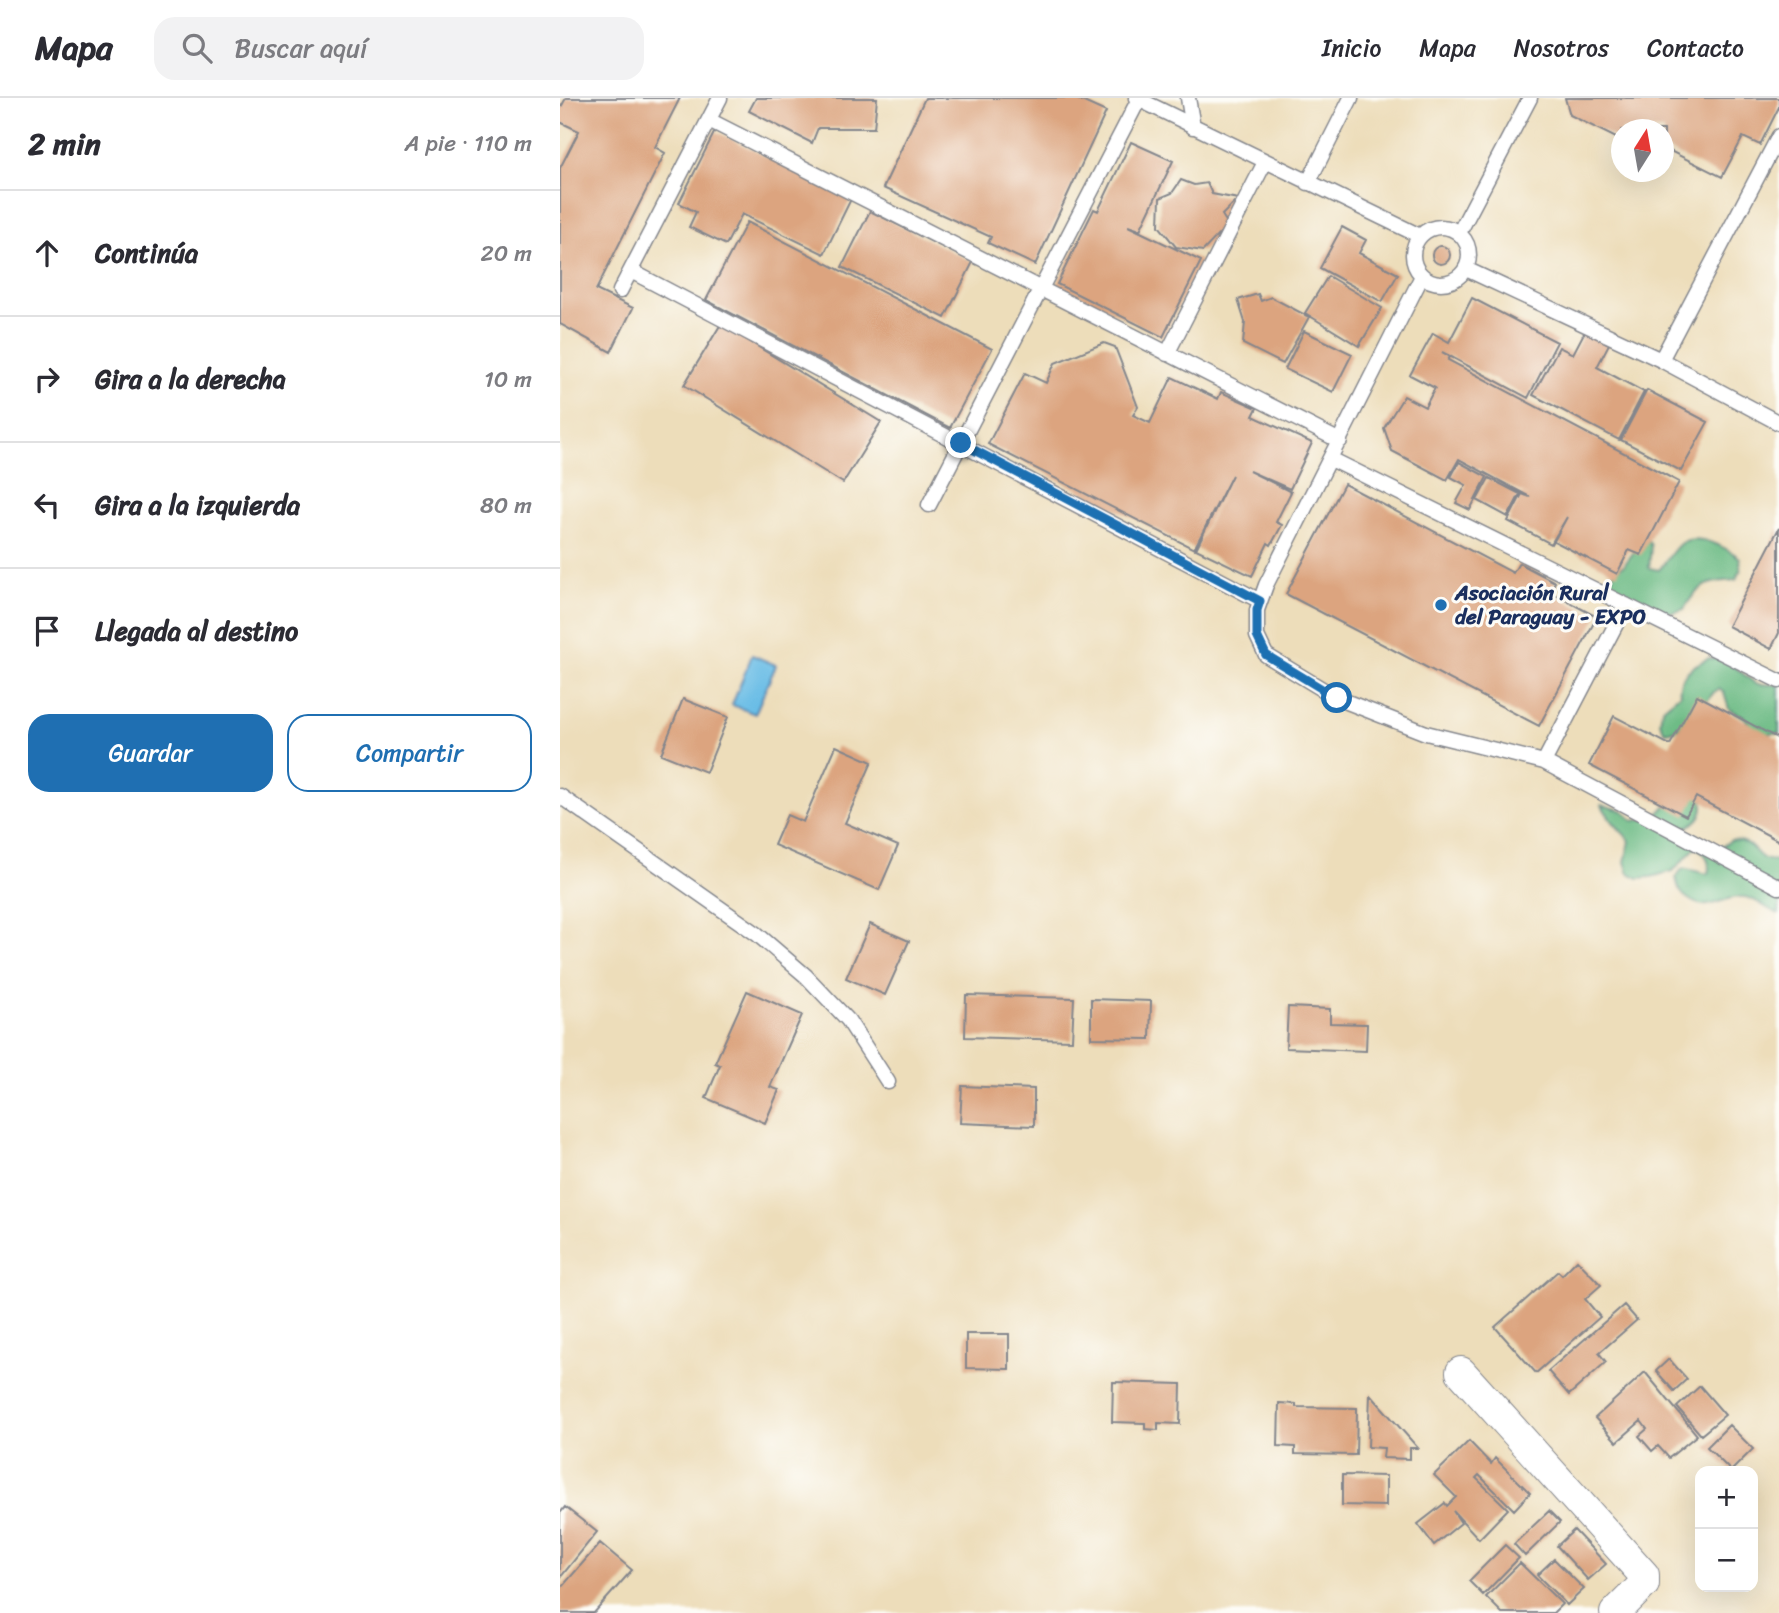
<!DOCTYPE html>
<html lang="es">
<head>
<meta charset="utf-8">
<style>
	body { margin:0; font-family:Sriracha,sans-serif; background:#f2f2f3; color:#2b2b33 }
	.controls { position:absolute; right:21px; bottom:21px; display:grid; overflow:hidden; border-radius:14px; box-shadow:0 7px 28px #0002 }
	.controls button { width:63px; height:63px; display:grid; place-items:center; padding:0; border:0; border-bottom:2px solid #e1e1e2; background:#fff; color:#2b2b33; font:35px sans-serif }
	.compass { position:absolute; left:1051px; top:21px; width:63px; height:63px; border-radius:50%; background:#fff; box-shadow:0 7px 28px #0002; rotate:11deg }
	.stop { position:absolute; width:21px; height:21px; margin:-16px; border:5px solid #1f6fb2; border-radius:50%; background:#fff }
	.stop.end { background:#1f6fb2; border-color:#fff; box-shadow:0 2px 7px #0008 }
	.list { margin:0; padding:0; list-style:none }
	h2 { display:flex; justify-content:space-between; align-items:center; height:91px; margin:0; padding:0 28px; font-size:30px }
	h2 small { font-size:23px; font-weight:400; color:#7c7c81 }
	.list li { display:grid; grid-template-columns:46px 1fr auto; gap:21px; align-items:center; box-sizing:border-box; height:126px; padding:0 28px; border-top:2px solid #e1e1e2 }
	.list b { display:block; font-size:26px; white-space:nowrap }
	.list em { font-size:23px; font-style:normal; color:#7c7c81 }
	.actions { display:flex; gap:14px; padding:21px 28px }
	.actions a { flex:1; padding:16px 0; border:2px solid #1f6fb2; border-radius:21px; text-align:center; font-size:24px; color:#1f6fb2 }
	.actions .main { background:#1f6fb2; color:#fff }
	.icon { flex:none; width:38px; height:38px; fill:none; stroke:currentColor; stroke-width:2; stroke-linecap:round; stroke-linejoin:round }
	.map { position:relative; flex:none; width:1219px; height:1515px; overflow:hidden }
	header { display:flex; align-items:center; gap:42px; box-sizing:border-box; height:98px; padding:0 35px; background:#fff; border-bottom:2px solid #e1e1e2 }
	header strong { font-size:33px }
	nav { display:flex; gap:38px; margin-inline-start:auto; font-size:24px }
	.search { width:490px; height:63px; background:#f2f2f3; display:flex; align-items:center; gap:18px; box-sizing:border-box; padding:0 24px; border-radius:21px; color:#7c7c81; font-size:26px }
	main { display:flex }
	aside { flex:1; background:#fff }
	.map>svg:first-child { display:block }
	.forest { fill:#6ebc86; stroke:#447672; stroke-width:2 }
	.water { fill:#6abde6; stroke:#4276a2; stroke-width:2 }
	.building { fill:#dca47f }
	.lines { fill:none; stroke-linecap:round; stroke-linejoin:round }
	.service-casing { stroke:#84868c; stroke-width:17 }
	.minor-casing { stroke:#84868c; stroke-width:32 }
	.service { stroke:#fff; stroke-width:14 }
	.minor { stroke:#fff; stroke-width:30 }
	.route { stroke:#1f6fb2; stroke-width:9 }
	.poi-dot { fill:#1f6fb2; stroke:#fdfcf7; stroke-width:2.5 }
	.labels { text-anchor:middle; dominant-baseline:central; stroke-width:6; stroke-linejoin:round; paint-order:stroke }
	.poi-label { font-size:21px; font-weight:bold; fill:#1b2f5e; stroke:#fdfcf7; text-anchor:start }
</style>
</head>
<body>
<header>
<strong>Mapa</strong>
<div class="search"><svg class="icon" aria-label="search" viewBox="0 0 24 24"><circle cx="10" cy="10" r="6"/><path d="M15 15l6 6"/></svg>Buscar aquí</div>
<nav><a>Inicio</a><a>Mapa</a><a>Nosotros</a><a>Contacto</a></nav>
</header>
<main>
<aside>
<h2>2 min<small>A pie · 110 m</small></h2>
<ul class="list">
<li><svg class="icon" aria-label="ahead" viewBox="0 0 24 24"><path d="M12 20V5M6 11l6-6 6 6"/></svg><div><b>Continúa</b></div><em>20 m</em></li>
<li><svg class="icon" aria-label="right" viewBox="0 0 24 24"><path d="M7 20v-9h11M14 6l5 5-5 5"/></svg><div><b>Gira a la derecha</b></div><em>10 m</em></li>
<li><svg class="icon" aria-label="left" viewBox="0 0 24 24"><path d="M17 20v-9H6M10 6l-5 5 5 5"/></svg><div><b>Gira a la izquierda</b></div><em>80 m</em></li>
<li><svg class="icon" aria-label="arrive" viewBox="0 0 24 24"><path d="M6 21V4h12l-3 4 3 4H6"/></svg><div><b>Llegada al destino</b></div></li>
</ul>
<div class="actions"><a class="main">Guardar</a><a>Compartir</a></div>
</aside>
<div class="map">
<svg width="1219" height="1515" viewBox="0 0 1219 1515">
	<rect width="100%" height="100%" fill="#fdfcf7"/>
	<filter id="ink" filterUnits="userSpaceOnUse"><feTurbulence type="fractalNoise" baseFrequency=".0143" numOctaves="2"/><feDisplacementMap in="SourceGraphic" scale="14" xChannelSelector="R" yChannelSelector="G"/><feConvolveMatrix kernelMatrix="1 2 1 2 8 2 1 2 1" color-interpolation-filters="sRGB"/></filter>
	<filter id="wash" filterUnits="userSpaceOnUse"><feTurbulence type="fractalNoise" baseFrequency=".00686" numOctaves="4" result="noise"/><feDisplacementMap in="SourceGraphic" scale="28" xChannelSelector="R" yChannelSelector="G"/><feGaussianBlur stdDeviation="1.57" result="paint"/><feColorMatrix in="noise" values="0 0 0 0 0 0 0 0 0 0 0 0 0 0 0 0 0 1.4 0 .05"/><feComposite in="paint" operator="in"/></filter>
	<g filter="url(#wash)">
		<rect width="100%" height="100%" fill="#edddba"/>
		<path class="forest" d="M1086 438 1091 448 1089 470 1099 472C1106 464 1113 451 1121 445 1137 434 1167 450 1180 460L1181 472 1176 482C1146 484 1139 486 1124 511 1100 519 1102 510 1082 503 1074 499 1064 499 1055 498L1050 485 1054 474 1064 467Z
			M1149 560 1167 563 1196 586 1219 587V635H1211L1200 639 1184 619 1169 611 1164 595 1159 591 1154 594C1141 610 1127 632 1105 634L1100 624 1102 611 1120 596C1117 577 1134 567 1149 560Z
			M1121 692 1141 696C1147 714 1140 724 1123 731L1160 750 1171 742C1175 743 1179 742 1183 744 1199 750 1197 766 1219 762V816C1206 812 1197 800 1184 799 1162 797 1151 816 1130 802 1120 796 1118 790 1116 779L1123 770 1148 776C1151 762 1146 756 1136 749L1113 773 1091 779 1078 780 1069 775 1065 764 1070 743C1060 731 1048 721 1042 707L1064 713 1073 723 1095 719Z"/>
		<path class="water" d="M192 557 216 567 195 616 172 607Z"/>
		<g id="blocks">
			<path class="building" d="M6 0H120L95 49 105 55 36 192 73 210 51 254 0 226V70L19 33 0 24V11Z
				M196 0H317L314 30H258L252 45 189 13Z
				M365 0H515L546 14 475 167 428 145 431 139 323 90Z
				M1005 0H1219V9L1200 47 1183 39 1162 79 1104 50V32H1062V43L1010 17Z
				M155 33 291 101 264 156 182 116 166 147 129 129 136 114 119 105Z
				M571 44 613 63 580 132 568 128 641 163 603 239 497 186 534 111 538 113Z
				M621 82 634 87 647 85 652 96 678 101 662 117 667 125 662 133 643 153 616 149 599 128 600 100 612 95Z
				M310 113 413 164 385 220 282 169Z
				M187 124 432 251 390 330 146 202Z
				M782 129 806 142 799 155 838 176 822 204 760 170Z
				M872 157a9 9 0 1 1 18 0a9 9 0 1 1-18 0Z
				M768 178 822 210 799 248 745 215Z
				M698 196 701 203 711 199 749 219 723 266 683 246 685 224 678 202Z
				M912 200 997 244 968 300 882 254 890 259 888 262 1119 384 1081 457 1069 452 1057 476 994 443 1007 419 991 446 948 423 962 396 970 399 899 361 887 382 832 353 824 330 844 298 865 309 875 290 850 277 873 235 889 244Z
				M161 226 321 324 283 385 124 287Z
				M744 233 792 256 773 294 725 271Z
				M1025 233 1049 246 1037 269 1084 294 1059 342 973 297 999 249 1013 256Z
				M544 245 555 249 578 309 573 317 590 325 612 279 658 301 661 294 697 310 693 318 752 345 730 391 689 373 731 394 716 424 722 427 711 447 708 445 692 478 636 451 672 377 634 451 428 346 465 275 486 285 495 265Z
				M1087 292 1148 324 1121 373 1061 342Z
				M899 364 927 379 910 412 896 405 906 387 891 379Z
				M929 380 960 396 948 419 917 402Z
				M784 386 953 475 959 465 995 484 990 494 1037 519 979 628 726 496Z
				M1219 430V535L1211 551 1168 528Z
				M1137 597 1219 641V743L1136 699 1126 718 1029 667 1054 618 1110 647Z
				M123 601 168 619 146 674 101 656Z
				M276 648 312 664 285 725 338 748 319 792 214 747 227 717 243 724Z
				M310 826 349 843 325 897 286 880Z
				M187 893 242 917 210 989 219 992 205 1025 146 1000 160 967 155 965Z
				M406 897 514 900 512 942 405 939Z
				M531 901 591 903 590 941 531 940Z
				M728 909 770 911V925L807 926 806 953 726 950Z
				M402 988 474 991V1028L400 1025Z
				M1017 1162 1041 1187 1025 1201 1040 1219 976 1275 935 1229 998 1173 1002 1177Z
				M1064 1207 1077 1222 1039 1255 1046 1264 1009 1297 988 1273Z
				M406 1236H449V1271L406 1270Z
				M1109 1261 1127 1281 1114 1293 1096 1273Z
				M1085 1274 1137 1337 1109 1360 1098 1348 1092 1353 1079 1338 1087 1331 1081 1323 1057 1344 1035 1320Z
				M553 1284 621 1286 620 1326 598 1325V1332L585 1331V1325L552 1324Z
				M1140 1288 1165 1317 1141 1337 1117 1309Z
				M810 1296 858 1350H850V1361L823 1360 824 1350 808 1349Z
				M719 1305 736 1306V1309L797 1310 796 1357 735 1356V1349L718 1348Z
				M1169 1327 1193 1351 1171 1373 1147 1349Z
				M909 1343 931 1366 935 1360 970 1395 954 1412 919 1377 916 1380 948 1411 919 1441 893 1413 901 1425 874 1447 858 1426 885 1405 887 1408 896 1399 874 1377Z
				M782 1377 826 1378V1408L782 1407Z
				M5 1409 37 1434 0 1480V1415Z
				M989 1413 1000 1424 965 1458 954 1446Z
				M1014 1432 1046 1466 1028 1482 997 1448Z
				M40 1445 72 1472 34 1515H0V1491Z
				M945 1447 959 1460 923 1497 909 1483Z
				M994 1461 1024 1491 1007 1507 977 1477Z
				M960 1465 1002 1506 993 1515H942L926 1499Z"/>
		</g>
	</g>
	<g filter="url(#ink)">
		<use href="#blocks" fill-opacity="0" stroke="#84868c" stroke-width="2"/>
		<g class="lines">
			<g class="service-casing">
				<path id="service" d="M576 0 860 138
					M628 0 633 29
					M149 22 780 343
					M748 85 791 0
					M853 157a28 28 0 1 1 56 0a28 28 0 1 1-56 0Z
					M899 135 970 0
					M906 171 1101 262 1219 325
					M71 173 700 503
					M862 178 706 487 697 512V538L706 557 777 600 866 635 984 664 1219 789
					M60 193 160 0
					M607 256 705 64
					M1101 262 1219 38
					M771 361 1219 583
					M369 407 579 1
					M984 664 1066 507
					M0 698 197 836 246 878 288 922 328 984"/>
			</g>
			<g class="minor-casing">
				<path id="minor" d="M901 1274 1084 1477V1486L1055 1515"/>
			</g>
			<use href="#service" class="service"/>
			<use href="#minor" class="minor"/>
		</g>
	</g>
	<g class="lines" filter="url(#ink)">
		<path class="route" d="M401 345 700 503 697 512V538L706 557 777 600"/>
	</g>
	<circle class="poi-dot" cx="881" cy="507" r="7"/>
	<g class="labels">
		<g class="poi-label">
			<text x="895" y="495">Asociación Rural<tspan x="895" dy="24">del Paraguay - EXPO</tspan></text>
		</g>
	</g>
</svg>
<div class="controls">
<button>+</button>
<button>−</button>
</div>
<svg class="compass" viewBox="-18 -18 36 36"><path d="M0-13l5 13h-10z" fill="#e53935"/><path d="M0 13l5-13h-10z" fill="#7c7c81"/></svg>
<div class="stop" style="left:777px;top:600px"></div>
<div class="stop end" style="left:401px;top:345px"></div>
</div>
</main>
</body>
</html>
